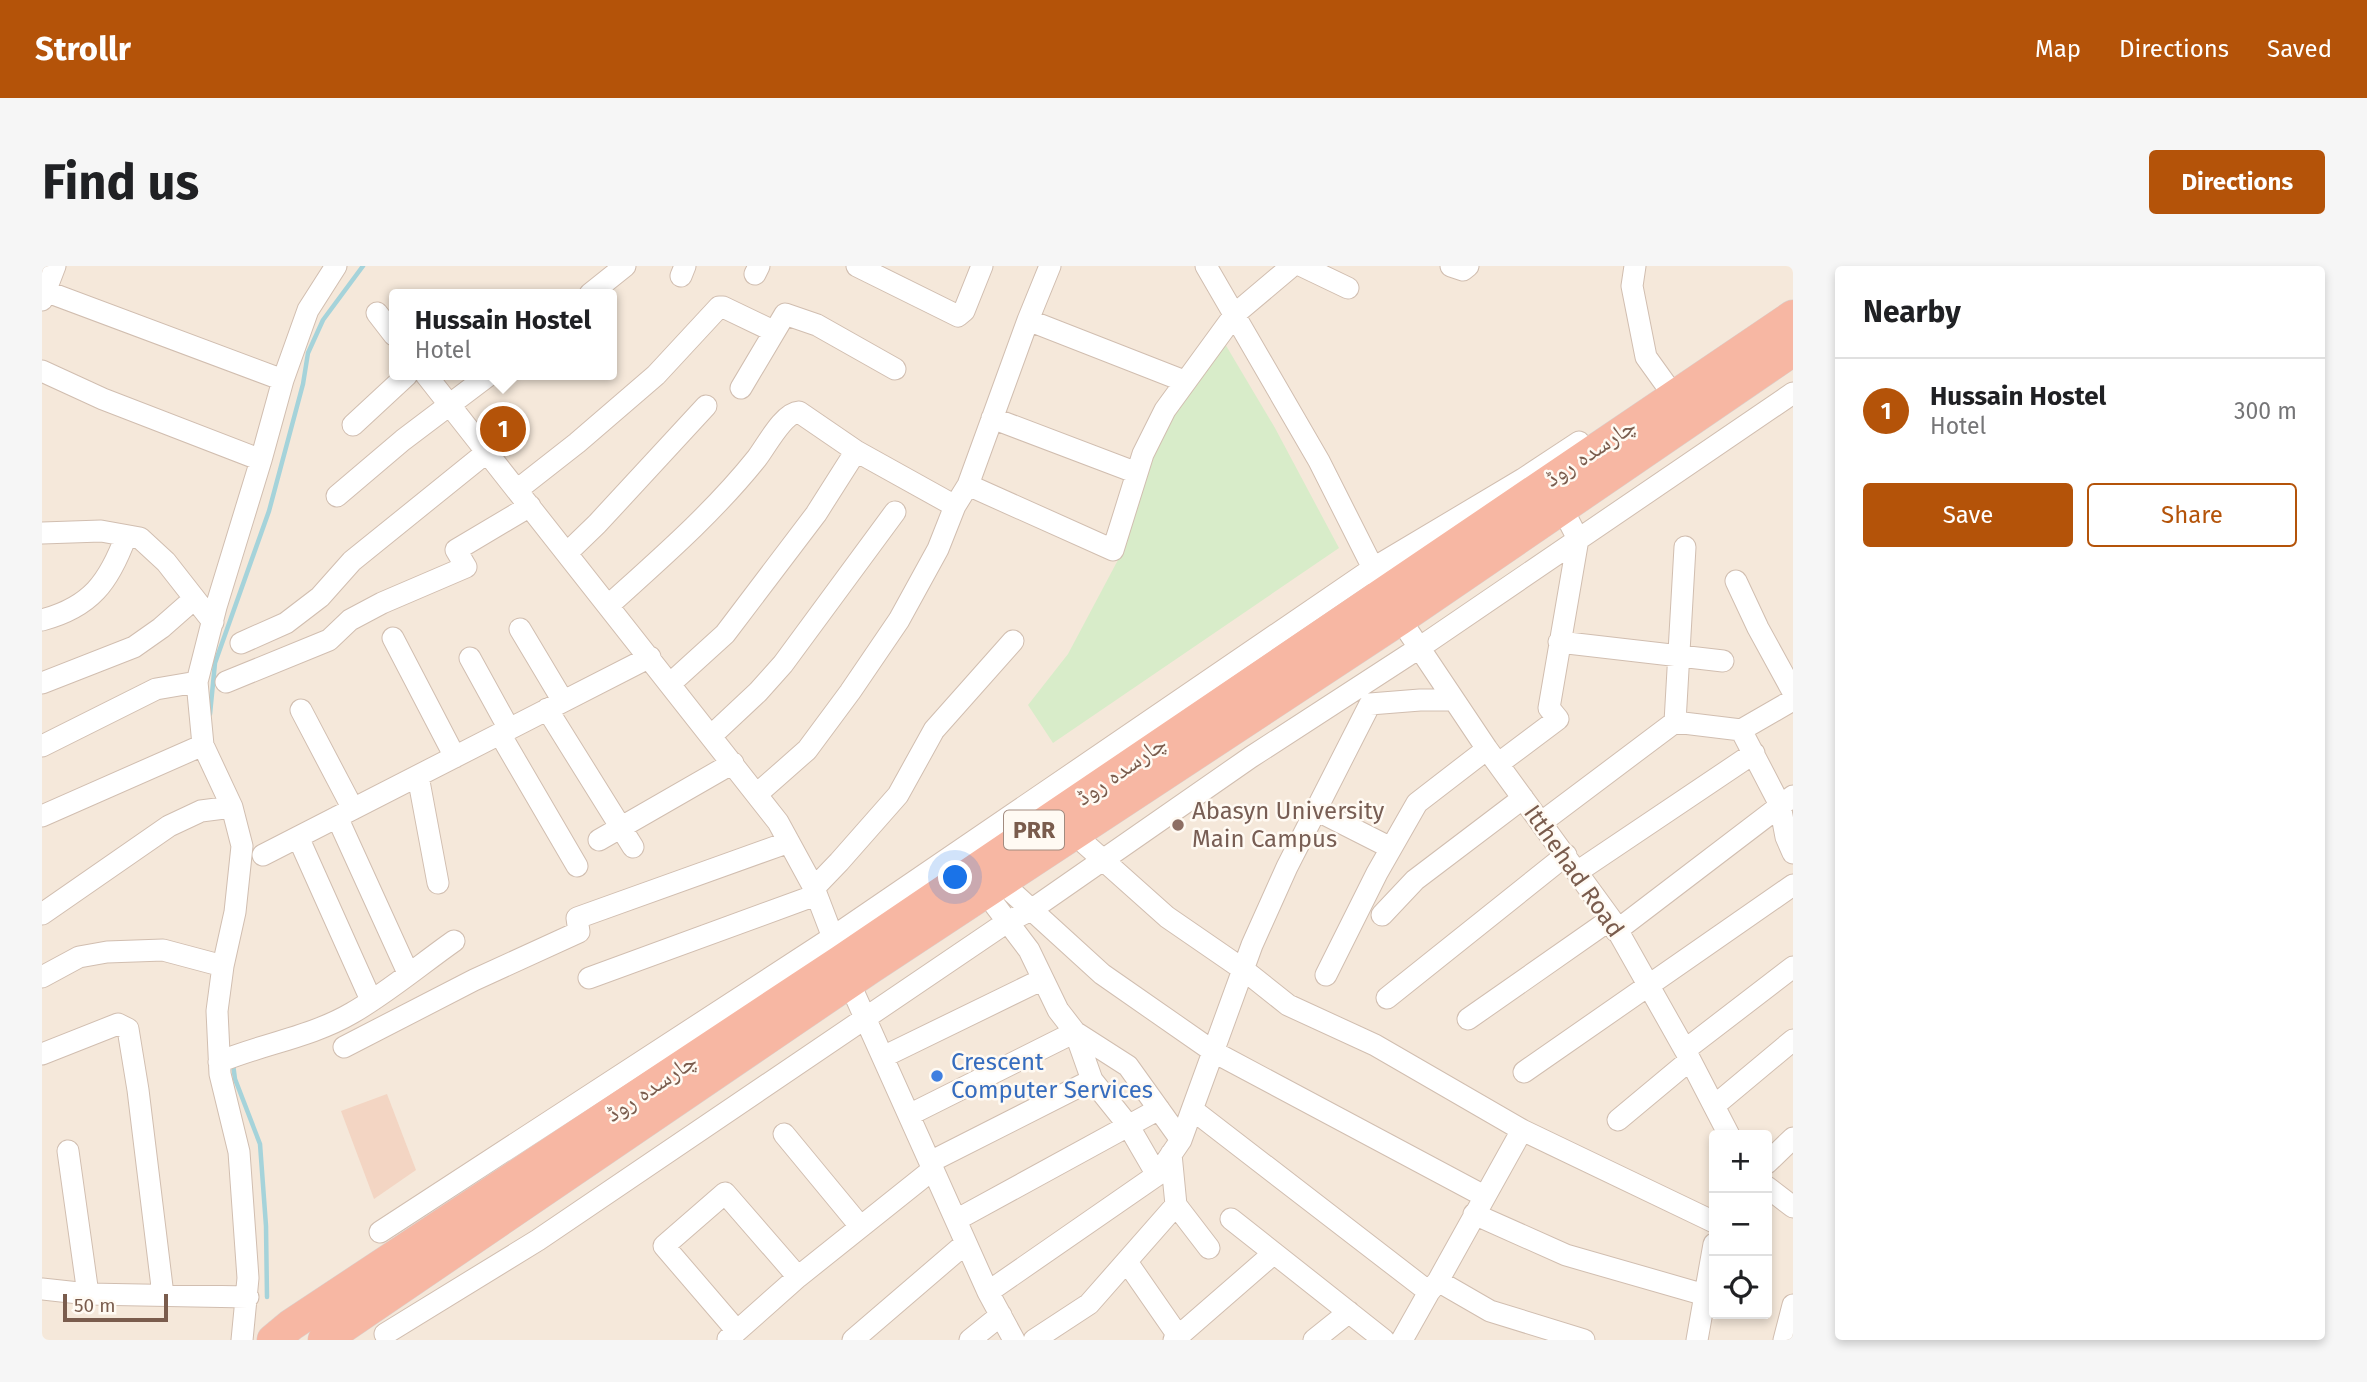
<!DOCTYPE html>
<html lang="en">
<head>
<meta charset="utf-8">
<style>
	body { margin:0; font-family:"Fira Sans","Noto Naskh Arabic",sans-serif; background:#f6f6f6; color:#202124 }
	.controls { position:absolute; right:21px; bottom:21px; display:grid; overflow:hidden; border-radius:7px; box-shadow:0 4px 10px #0003 }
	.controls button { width:63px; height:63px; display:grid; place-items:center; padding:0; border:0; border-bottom:2px solid #e0e0e0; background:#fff; color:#202124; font:35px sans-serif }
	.scale { position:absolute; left:21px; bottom:18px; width:105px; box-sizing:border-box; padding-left:7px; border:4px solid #7a5c4d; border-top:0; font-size:19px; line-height:24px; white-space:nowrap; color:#7a5c4d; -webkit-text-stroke:5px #fffaf3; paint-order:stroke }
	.you { position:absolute; left:914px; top:612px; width:24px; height:24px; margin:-18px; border:5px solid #fff; border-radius:50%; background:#1a73e8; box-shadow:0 0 0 10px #1a73e833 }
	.badge { display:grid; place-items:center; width:46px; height:46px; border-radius:50%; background:#b45309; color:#fff; font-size:23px; font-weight:700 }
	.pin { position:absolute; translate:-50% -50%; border:4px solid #fff; box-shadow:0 2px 7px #0006 }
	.popup { position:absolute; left:347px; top:23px; width:228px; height:91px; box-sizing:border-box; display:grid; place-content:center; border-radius:7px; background:#fff; filter:drop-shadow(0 2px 5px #0005); font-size:23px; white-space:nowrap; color:#757577 }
	.popup b { font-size:26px; color:#202124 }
	.popup::after { content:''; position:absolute; left:50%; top:100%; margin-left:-14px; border:14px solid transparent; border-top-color:#fff }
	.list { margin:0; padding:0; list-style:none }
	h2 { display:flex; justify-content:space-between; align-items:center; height:91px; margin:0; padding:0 28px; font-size:30px }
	h2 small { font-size:23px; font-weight:400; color:#757577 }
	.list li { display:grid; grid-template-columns:46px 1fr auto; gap:21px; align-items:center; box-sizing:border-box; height:105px; padding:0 28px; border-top:2px solid #e0e0e0 }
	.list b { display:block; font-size:26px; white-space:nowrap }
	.list p { margin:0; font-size:23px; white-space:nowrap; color:#757577 }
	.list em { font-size:23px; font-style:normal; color:#757577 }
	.actions { display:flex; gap:14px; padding:21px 28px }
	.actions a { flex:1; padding:16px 0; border:2px solid #b45309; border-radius:7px; text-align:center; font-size:24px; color:#b45309 }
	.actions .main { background:#b45309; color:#fff }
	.icon { flex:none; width:38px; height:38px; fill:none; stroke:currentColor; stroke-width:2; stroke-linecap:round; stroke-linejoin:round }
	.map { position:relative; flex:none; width:1751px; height:1074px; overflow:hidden; border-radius:7px }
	header { display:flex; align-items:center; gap:42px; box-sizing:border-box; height:98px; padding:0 35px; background:#b45309; color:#fff }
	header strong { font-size:33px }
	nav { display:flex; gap:38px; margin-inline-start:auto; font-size:24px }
	.intro { display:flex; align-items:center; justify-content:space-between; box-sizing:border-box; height:168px; padding:0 42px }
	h1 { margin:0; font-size:49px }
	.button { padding:18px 32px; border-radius:7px; background:#b45309; color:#fff; font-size:24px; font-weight:700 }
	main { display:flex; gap:42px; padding:0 42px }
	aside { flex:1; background:#fff; border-radius:7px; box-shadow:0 4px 10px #0003 }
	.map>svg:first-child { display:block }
	.residential { fill:#f5e8da; fill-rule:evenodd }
	.green { fill:#d8ecc9 }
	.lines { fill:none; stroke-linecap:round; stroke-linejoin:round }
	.stream { stroke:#a5d3da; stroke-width:4.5 }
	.building { fill:#f3d5c3 }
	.minor-casing { stroke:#d1beb0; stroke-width:23 }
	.highway-casing { stroke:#dad1cd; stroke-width:33 }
	.minor { stroke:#fff; stroke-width:21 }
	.highway { stroke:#f7b7a3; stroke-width:32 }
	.education-dot { fill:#8d6e63; stroke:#fffaf3; stroke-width:2.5 }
	.shop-dot { fill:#3f7fe0; stroke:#fffaf3; stroke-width:2.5 }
	.labels { text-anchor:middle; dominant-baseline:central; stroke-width:5; stroke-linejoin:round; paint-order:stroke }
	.shield { fill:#fffaf3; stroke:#a28b7f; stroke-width:2 }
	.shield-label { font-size:23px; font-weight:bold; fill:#7a5c4d }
	.street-label { font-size:24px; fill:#7a5c4d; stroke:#fffaf3 }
	.education-label { font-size:24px; fill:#785e54; stroke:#fffaf3; text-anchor:start }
	.shop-label { font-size:24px; fill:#366cbe; stroke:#fffaf3; text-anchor:start }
</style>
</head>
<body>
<header>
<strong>Strollr</strong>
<nav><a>Map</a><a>Directions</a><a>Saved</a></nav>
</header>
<div class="intro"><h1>Find us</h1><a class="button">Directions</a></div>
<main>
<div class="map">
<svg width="1751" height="1074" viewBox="0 0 1751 1074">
	<rect width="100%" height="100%" fill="#fdf6ec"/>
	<path class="residential" d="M0 0H1751V1074H0ZM352 28H570V109H352ZM1672 869H1725V1048H1672Z"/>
	<path class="green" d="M1173 61 1233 162 1297 282 1011 477 986 439 1026 388 1077 292 1106 187Z"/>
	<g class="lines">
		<path class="stream" d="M168 448 173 397 227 245 261 118 266 87 281 54 321 0
			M191 798 193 813 218 878 224 960 225 1031"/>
	</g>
	<path class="building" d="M345 828 374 904 332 933 299 845Z"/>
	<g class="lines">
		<g class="minor-casing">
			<path id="minor" d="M815 0 916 50 922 45 940 0
				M1164 0 1277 195 1337 314
				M1260 0 1306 22
				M1409 0 1421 4 1426 0
				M1593 0 1590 20 1604 91 1632 130
				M713 8 717 0
				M639 10 643 0
				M3 25 241 114
				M548 28 583 0
				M0 34 13 0
				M335 47 352 69
				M986 54 1142 115
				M0 105 61 133 219 194
				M384 109 736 556 772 622 795 682
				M699 122 743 48 775 59 853 103
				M950 152 1095 207
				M311 159 365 109
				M926 219 986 54 1008 0
				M475 224 535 177 614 109 677 41H681L731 65
				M295 230 361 174 447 109
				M0 267 59 265 98 272 124 296 171 356
				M526 286 555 258 664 140
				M1694 315 1716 362 1751 426
				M567 339C619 292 671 247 715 192 725 179 741 147 757 146L814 185
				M1358 353 1445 483 1569 653 1643 784 1687 869
				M0 354C49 341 67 316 84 270
				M478 363 521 435
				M351 372 413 491
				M1517 376 1681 395
				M199 377 244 357 278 331 310 295 445 186
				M428 392 467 463
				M184 416 287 374 308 354 340 337 424 301 414 284 488 240
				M0 417 92 381 119 362 152 333
				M629 417 683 368 774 248 814 185 913 240 926 219 1071 284 1101 188 1123 144 1193 48 1250 0
				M505 443 591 581
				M259 444 311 543
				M1633 456 1699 464 1751 434
				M1699 464 1738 539 1744 571 1751 587
				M458 468 535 600
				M669 470 716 426 741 398 853 246
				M0 480 114 423 155 416
				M1456 498 1516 453 1507 442 1536 273 1520 242
				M376 510 396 617
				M715 528 765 484 808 426 857 354 896 283 913 240
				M1274 544 1349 582
				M0 550 161 479
				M295 551 366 707
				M1500 556 1633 456 1643 281
				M1032 568 1125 651 1202 704 1246 739 1333 779 1480 864 1672 956
				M256 571 329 734
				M557 574 691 497
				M221 589 608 391
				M1535 606 1712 487
				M959 616 1060 708 1172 786 1442 930
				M772 622 797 596 856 529 892 464 971 375
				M943 626 987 684 1016 744 1033 766 1086 800 1139 874
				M0 648 127 560 159 545 190 541
				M1340 649 1373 614 1481 532
				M1574 665 1751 530
				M1284 709 1335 607 1375 537 1445 483
				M0 711 37 691 65 686 121 684 181 700
				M547 712 774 629
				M807 716 946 1026 972 1074
				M1345 732 1524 589
				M1426 753 1569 653
				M302 781 432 714 537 666 535 652 747 576
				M1643 784 1751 701
				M0 788 76 758 86 763 96 824 121 1029
				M841 791 1001 713
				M177 796C220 778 269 771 310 747 345 727 378 699 412 675
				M1482 806 1751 619
				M1672 840 1751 774
				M1151 844 1387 1026
				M867 849 1033 766 1050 814 888 896
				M1576 854 1648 794
				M742 868 818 960
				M26 885 46 1028
				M1725 897 1751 872
				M1115 909 1139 874 1210 679 1245 601 1328 438 1378 434H1411
				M1725 921 1751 941
				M1134 939 1167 982
				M1432 948 1524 989 1663 1029
				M1189 953 1342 1074
				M914 954 1117 843
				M338 966 791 671 1330 303 1481 213 1537 176
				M1085 996 1137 1071
				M1396 1015 1448 1045 1542 1074
				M0 1023 46 1028 206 1031
				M946 1026 1115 909 1086 859 1050 814
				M695 1065 622 980 683 927 756 1011
				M343 1068 496 974 965 656 989 644 1209 491 1377 382 1751 127
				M686 1073 756 1011 890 904
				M200 1074 206 1012 197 886 178 808 175 745 181 700 193 646 200 580 190 541 161 479 155 416 174 341 219 194 241 114 266 44 294 0
				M811 1074 924 977
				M928 1074 959 1049
				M992 1074 1047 1038 1134 939 1129 888
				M1132 1074 1232 987
				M1272 1074 1307 1046
				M1360 1074 1387 1026 1396 1015 1480 864
				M1655 1074 1672 978
				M1742 1074 1751 1039"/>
		</g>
		<g class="highway-casing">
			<path id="highway" d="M231 1074 249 1059 799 695 1751 50
				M282 1074 828 702 1358 353 1751 84"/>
		</g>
		<use href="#minor" class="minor"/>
		<use href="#highway" class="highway"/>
	</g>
	<circle class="education-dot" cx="1136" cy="559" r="7"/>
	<circle class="shop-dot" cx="895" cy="810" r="7"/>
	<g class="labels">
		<rect class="shield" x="962" y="544.5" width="60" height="39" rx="5"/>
		<g class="shield-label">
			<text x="992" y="564">PRR</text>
		</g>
		<g class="street-label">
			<text transform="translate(1548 186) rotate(-34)">چارسدہ روڈ</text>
			<text transform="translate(1079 504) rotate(-35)">چارسدہ روڈ</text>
			<text transform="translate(1532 605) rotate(55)">Itthehad Road</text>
			<text transform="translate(609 821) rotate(-34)">چارسدہ روڈ</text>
		</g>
		<g class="education-label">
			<text x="1150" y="545">Abasyn University<tspan x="1150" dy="28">Main Campus</tspan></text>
		</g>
		<g class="shop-label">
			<text x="909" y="796">Crescent<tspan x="909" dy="28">Computer Services</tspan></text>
		</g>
	</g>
</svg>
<div class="controls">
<button>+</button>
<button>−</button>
<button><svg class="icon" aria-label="locate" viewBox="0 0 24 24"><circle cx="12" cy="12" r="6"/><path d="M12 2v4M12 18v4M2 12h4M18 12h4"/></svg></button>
</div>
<div class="scale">50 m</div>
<div class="you"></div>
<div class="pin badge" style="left:461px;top:163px">1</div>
<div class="popup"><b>Hussain Hostel</b>Hotel</div>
</div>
<aside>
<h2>Nearby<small></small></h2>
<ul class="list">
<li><span class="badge">1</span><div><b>Hussain Hostel</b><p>Hotel</p></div><em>300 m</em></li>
</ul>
<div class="actions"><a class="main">Save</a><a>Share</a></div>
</aside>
</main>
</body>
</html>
